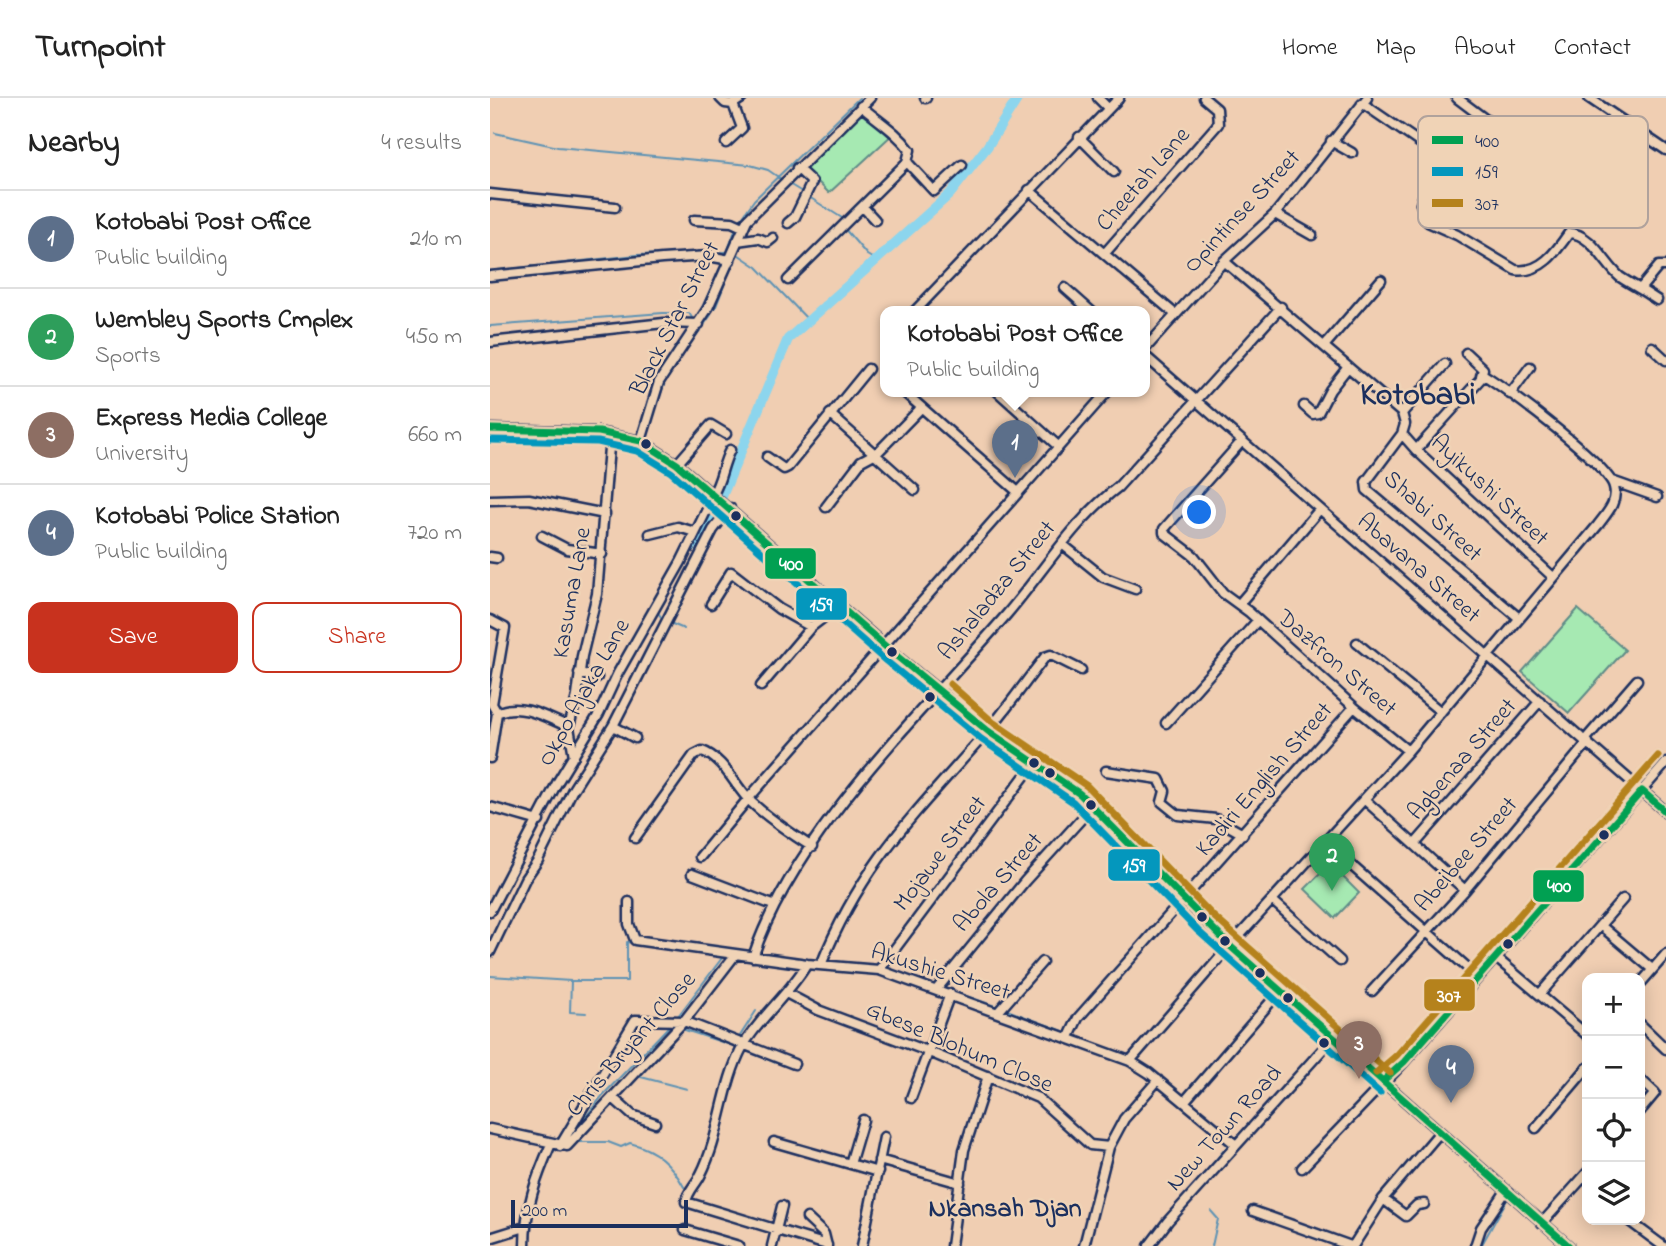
<!DOCTYPE html>
<html lang="en">
<head>
<meta charset="utf-8">
<style>
	body { margin:0; font-family:"Indie Flower",sans-serif; background:#f2f2f2; color:#222 }
	.controls { position:absolute; right:21px; bottom:21px; display:grid; overflow:hidden; border-radius:14px; box-shadow:0 4px 18px #0003 }
	.controls button { width:63px; height:63px; display:grid; place-items:center; padding:0; border:0; border-bottom:2px solid #e0e0e0; background:#fff; color:#222; font:35px sans-serif }
	.scale { position:absolute; left:21px; bottom:18px; width:177px; box-sizing:border-box; padding-left:7px; border:4px solid #1b2f5e; border-top:0; font-size:19px; line-height:24px; white-space:nowrap; color:#1b2f5e; -webkit-text-stroke:5px #f0d3b6; paint-order:stroke }
	.you { position:absolute; left:710px; top:415px; width:24px; height:24px; margin:-18px; border:5px solid #fff; border-radius:50%; background:#1a73e8; box-shadow:0 0 0 10px #1a73e833 }
	.badge { display:grid; place-items:center; width:46px; height:46px; border-radius:50%; background:#c8321e; color:#fff; font-size:23px; font-weight:700 }
	.pin { position:absolute; translate:-50% -58px; filter:drop-shadow(0 2px 4px #0008) }
	.pin::after { content:''; position:absolute; top:37px; width:24px; height:21px; background:inherit; clip-path:polygon(0 0,100% 0,50% 100%) }
	.popup { position:absolute; left:390px; top:208px; width:270px; height:91px; box-sizing:border-box; display:grid; place-content:center; border-radius:14px; background:#fff; filter:drop-shadow(0 2px 5px #0005); font-size:23px; white-space:nowrap; color:#767676 }
	.popup b { font-size:26px; color:#222 }
	.popup::after { content:''; position:absolute; left:50%; top:100%; margin-left:-14px; border:14px solid transparent; border-top-color:#fff }
	.list { margin:0; padding:0; list-style:none }
	h2 { display:flex; justify-content:space-between; align-items:center; height:91px; margin:0; padding:0 28px; font-size:30px }
	h2 small { font-size:23px; font-weight:400; color:#767676 }
	.list li { display:grid; grid-template-columns:46px 1fr auto; gap:21px; align-items:center; box-sizing:border-box; height:98px; padding:0 28px; border-top:2px solid #e0e0e0 }
	.list b { display:block; font-size:26px; white-space:nowrap }
	.list p { margin:0; font-size:23px; white-space:nowrap; color:#767676 }
	.list em { font-size:23px; font-style:normal; color:#767676 }
	.actions { display:flex; gap:14px; padding:21px 28px }
	.actions a { flex:1; padding:16px 0; border:2px solid #c8321e; border-radius:14px; text-align:center; font-size:24px; color:#c8321e }
	.actions .main { background:#c8321e; color:#fff }
	.icon { flex:none; width:38px; height:38px; fill:none; stroke:currentColor; stroke-width:2; stroke-linecap:round; stroke-linejoin:round }
	.map { position:relative; flex:none; width:1176px; height:1148px; overflow:hidden }
	header { display:flex; align-items:center; gap:42px; box-sizing:border-box; height:98px; padding:0 35px; background:#fff; border-bottom:2px solid #e0e0e0 }
	header strong { font-size:33px }
	nav { display:flex; gap:38px; margin-inline-start:auto; font-size:24px }
	main { display:flex }
	aside { flex:1; background:#fff }
	.map>svg:first-child { display:block }
	.green { fill:#a6e9b2; stroke:#608c88; stroke-width:2 }
	.lines { fill:none; stroke-linecap:round; stroke-linejoin:round }
	.stream { stroke:#5f93b4; stroke-width:2 }
	.river { stroke:#8cd5ed; stroke-width:10 }
	.minor-casing { stroke:#1b2f5e; stroke-width:13 }
	.minor { stroke:#f0d3b6; stroke-width:8 }
	.bus-1-casing { stroke:#f0d3b6; stroke-width:12 }
	.bus-2-casing { stroke:#f0d3b6; stroke-width:12 }
	.bus-3-casing { stroke:#f0d3b6; stroke-width:12 }
	.bus-1 { stroke:#01a052; stroke-width:7 }
	.bus-2 { stroke:#0497bd; stroke-width:7 }
	.bus-3 { stroke:#b5821c; stroke-width:7 }
	.bus-dot { fill:#1b2f5e; stroke:#f0d3b6; stroke-width:2.5 }
	.labels { text-anchor:middle; dominant-baseline:central; stroke-width:5; stroke-linejoin:round; paint-order:stroke }
	.street-label { font-size:24px; fill:#1b2f5e; stroke:#f0d3b6 }
	.neighbourhood-label { font-size:26px; font-weight:bold; fill:#1b2f5e; stroke:#f0d3b6 }
	.district-label { font-size:32px; font-weight:bold; fill:#1b2f5e; stroke:#f0d3b6 }
	.key { fill:#f0d3b6; stroke:#b0a29c; stroke-width:2 }
	.key-label { font-size:19px; fill:#1b2f5e }
	.line-badge { stroke:#f0d3b6; stroke-width:2.5 }
	.badge-label { font-size:19px; text-anchor:middle; font-weight:bold; fill:#fff }
</style>
</head>
<body>
<header>
<strong>Turnpoint</strong>
<nav><a>Home</a><a>Map</a><a>About</a><a>Contact</a></nav>
</header>
<main>
<aside>
<h2>Nearby<small>4 results</small></h2>
<ul class="list">
<li><span class="badge" style="background:#5c6f8a">1</span><div><b>Kotobabi Post Office</b><p>Public building</p></div><em>210 m</em></li>
<li><span class="badge" style="background:#2e9e5b">2</span><div><b>Wembley Sports Cmplex</b><p>Sports</p></div><em>450 m</em></li>
<li><span class="badge" style="background:#8d6e63">3</span><div><b>Express Media College</b><p>University</p></div><em>660 m</em></li>
<li><span class="badge" style="background:#5c6f8a">4</span><div><b>Kotobabi Police Station</b><p>Public building</p></div><em>720 m</em></li>
</ul>
<div class="actions"><a class="main">Save</a><a>Share</a></div>
</aside>
<div class="map">
<svg width="1176" height="1148" viewBox="0 0 1176 1148">
	<rect width="100%" height="100%" fill="#f0ceb2"/>
	<filter id="ink" filterUnits="userSpaceOnUse"><feTurbulence type="fractalNoise" baseFrequency=".0143" numOctaves="2"/><feDisplacementMap in="SourceGraphic" scale="14" xChannelSelector="R" yChannelSelector="G"/><feConvolveMatrix kernelMatrix="1 2 1 2 8 2 1 2 1" color-interpolation-filters="sRGB"/></filter>
	<g filter="url(#ink)">
		<path class="green" d="M377 9 405 34 339 95 315 71Z
			M1088 511 1135 552 1079 615 1032 574Z
			M840 766 869 795 845 820 815 791Z"/>
		<g class="lines">
			<path class="stream" d="M5 35 68 49 260 67 278 72 294 83
				M299 86 312 94
				M70 99 97 101
				M319 99 352 120 353 124
				M0 100 41 104
				M248 125 264 102 369 0
				M354 130 377 157 387 163
				M246 155 267 169 319 223
				M236 157 246 130
				M0 173 147 157 236 154
				M225 211 248 151
				M208 218 234 163
				M0 228 173 215H199L204 223
				M183 270 221 217
				M164 315 176 281
				M157 342 179 356
				M167 513 173 522
				M180 525 194 531
				M13 566 20 533
				M243 852 259 854
				M294 859 328 862
				M338 863 387 868
				M397 871 445 887
				M0 878 81 883 80 914 96 915
				M81 883H137V844L143 845
				M453 890 505 908
				M517 912 576 934
				M188 918 232 860
				M192 931 250 950
				M586 938 604 946
				M248 941 266 913
				M255 952 286 965
				M886 971H898L914 958
				M666 976 677 985
				M147 978 197 991
				M894 991 909 1003
				M937 1027 945 1035
				M950 1039 1011 1093
				M79 1040 113 997 180 927
				M86 1044H118L131 1049 140 1045C166 1052 181 1065 194 1089
				M64 1052H75
				M721 1113 728 1121 722 1148
				M861 1145 876 1120
				M655 1148 740 1045
				M991 1148 1018 1100 1072 1148"/>
			<path class="river" d="M202 448 227 410 298 241 460 96 497 49 528 0"/>
			<g class="minor-casing">
				<path id="minor" d="M230 0 235 5 243 6 252 0
					M435 0H436
					M608 0 618 10
					M967 0 1012 34 1081 75
					M1099 0 1176 52
					M872 5 933 47
					M589 39 624 74
					M841 43 862 55
					M236 45 252 30 243 6
					M417 64 444 93 472 67
					M1081 75 1124 17
					M1081 75 1080 93 1092 103
					M539 92 685 216
					M0 96 125 109
					M934 96 931 106 938 124 967 137 1025 172C1050 176 1066 154 1079 135 1101 135 1115 166 1130 179 1136 183 1143 187 1150 191
					M373 109 385 122
					M785 116 822 137
					M204 122 242 124 253 129
					M298 125 305 119 322 84 307 70
					M247 143 268 140 278 144 283 140
					M615 155 728 26 727 11 714 0
					M734 163 912 315 915 326 912 336 926 352 1063 479
					M0 178 172 161 218 158 240 162
					M298 182 417 64 420 52C407 34 388 23 371 8
					M575 190 602 214
					M1167 202 1150 191 1169 168H1176
					M424 214 629 0
					M0 244 174 225 209 226
					M835 247 891 182
					M1162 249 1176 262
					M654 252 734 163 785 116 877 0
					M976 255 993 271 991 278
					M654 257 1176 714
					M414 294 528 394
					M508 294 568 348
					M1020 296 1040 269
					M814 308 823 316 828 315 840 292 858 269
					M912 315 955 266
					M340 316 425 392
					M0 331 109 334 151 343 187 366 403 555 498 633 590 696 740 848 1079 1148
					M912 336 876 384 877 392 1029 520
					M151 343 169 284 218 210 257 122 380 0
					M752 343 674 431V435L704 458 733 495 759 514 864 609 918 653
					M385 357 431 310
					M277 359 294 371 298 369 378 271
					M187 366 221 327 236 336
					M1122 383 1167 399
					M223 396C232 381 232 367 240 352
					M0 402 39 401 115 416
					M336 409 371 363 384 356
					M160 436 188 429 205 434
					M52 438 77 451 112 456
					M572 446 613 479 645 491
					M0 459 7 460
					M221 506 241 474 289 511 321 529
					M749 506 830 411
					M0 522 15 530 2 606 7 615
					M867 545 951 614
					M89 575 107 579
					M271 588 321 529 347 509
					M7 615C29 603 58 620 79 629
					M676 625 768 522
					M123 628 145 640
					M1095 642 1147 582
					M84 658 79 629 87 598 92 558 107 496 120 337
					M0 660 7 615
					M616 673 669 681 675 693 672 704 688 717 726 721 753 736
					M875 702 975 792
					M0 709 49 723
					M145 740 204 657 212 653C233 660 245 688 260 703 279 721 300 735 322 749
					M836 745 988 879
					M925 746 1050 603
					M210 759 258 701 617 294
					M202 776 283 807
					M783 803 850 863
					M139 804V826L145 842 317 866 389 872 640 963 659 975 746 1047
					M0 813 67 685 109 616 128 575 191 464 224 397
					M1110 827 1162 871
					M0 854 35 781 48 762 82 693 123 628 223 432 240 410
					M263 859C304 735 432 615 517 516 554 473 583 423 628 389L791 209
					M1005 859 1097 937
					M317 866C299 896 271 918 253 948 232 987 231 1036 211 1076 206 1087 198 1092 196 1104L337 1147
					M331 867C372 765 425 716 496 635 517 611 535 584 555 559L561 557 591 572
					M389 872 545 664
					M1150 886 1176 856
					M447 891 535 783 603 708
					M882 893 975 792 1098 644
					M296 895 328 912 437 953 548 1000 600 1047 619 1049
					M1050 896 1133 801
					M509 913 552 864
					M1150 926 1176 951
					M579 939 588 920 864 609
					M640 963 740 848 918 653 1108 427C1117 415 1128 404 1124 389 1119 367 1017 291 994 277L926 352
					M1150 981 1165 995 1150 1013
					M123 1000 142 1017 165 1025
					M421 1000 460 896
					M694 1004 790 893
					M1046 1030 1097 970
					M0 1031 77 1048 194 923 245 857
					M284 1044 388 1074
					M70 1048 145 922 194 923 304 966
					M389 1062 470 1085
					M360 1066 373 1022
					M812 1070 914 964 1176 665
					M893 1101 916 1118 927 1107 934 1106
					M763 1113 861 1148
					M317 1120 334 1136 337 1148
					M1138 1122 1173 1148
					M1052 1125 1097 1075
					M195 1132 249 1148
					M0 1140 35 1129
					M35 1148C35 1110 46 1080 61 1046
					M282 1148 292 1108
					M372 1148 394 1039
					M461 1148 474 1052 498 978
					M594 1148 619 1049 634 1021 668 982
					M659 1148 678 1123 842 941
					M863 1148 893 1101 950 1034
					M985 1148 991 1130 1016 1093"/>
			</g>
			<use href="#minor" class="minor"/>
			<g class="bus-1-casing">
				<path id="bus-1" d="M0 331 109 334 151 343 187 366 403 555 498 633 590 696 740 848 1079 1148
					M893 983 914 964 1152 693 1176 714"/>
			</g>
			<g class="bus-2-casing">
				<path id="bus-2" d="M0 342 108 344 147 353 181 374 396 563 491 641 583 704 708 833 890 995"/>
			</g>
			<g class="bus-3-casing">
				<path id="bus-3" d="M460 586 504 625 597 688 722 817 900 975
					M886 975 907 957 1168 658"/>
			</g>
			<use href="#bus-1" class="bus-1"/>
			<use href="#bus-2" class="bus-2"/>
			<use href="#bus-3" class="bus-3"/>
		</g>
	</g>
	<g class="bus-dot">
		<circle cx="156" cy="346" r="6"/>
		<circle cx="246" cy="418" r="6"/>
		<circle cx="402" cy="554" r="6"/>
		<circle cx="440" cy="599" r="6"/>
		<circle cx="544" cy="665" r="6"/>
		<circle cx="560" cy="675" r="6"/>
		<circle cx="601" cy="707" r="6"/>
		<circle cx="1114" cy="737" r="6"/>
		<circle cx="712" cy="819" r="6"/>
		<circle cx="735" cy="843" r="6"/>
		<circle cx="1018" cy="846" r="6"/>
		<circle cx="770" cy="875" r="6"/>
		<circle cx="798" cy="900" r="6"/>
		<circle cx="834" cy="945" r="6"/>
	</g>
	<g class="labels">
		<g class="street-label">
			<text transform="translate(654 82) rotate(-49)">Cheetah Lane</text>
			<text transform="translate(753 114) rotate(-47)">Opintinse Street</text>
			<text transform="translate(186 221) rotate(-63)">Black Star Street</text>
			<text transform="translate(999 393) rotate(43)">Ayikushi Street</text>
			<text transform="translate(942 419) rotate(42)">Shabi Street</text>
			<text transform="translate(928 471) rotate(41)">Abavana Street</text>
			<text transform="translate(508 493) rotate(-51)">Ashaladza Street</text>
			<text transform="translate(83 495) rotate(-80)">Kasuma Lane</text>
			<text transform="translate(846 566) rotate(41)">Dazfron Street</text>
			<text transform="translate(95 595) rotate(-61)">Okpo Ajaka Lane</text>
			<text transform="translate(973 662) rotate(-49)">Agbenaa Street</text>
			<text transform="translate(775 682) rotate(-49)">Kadiri English Street</text>
			<text transform="translate(451 756) rotate(-53)">Mojawe Street</text>
			<text transform="translate(977 757) rotate(-49)">Abeibee Street</text>
			<text transform="translate(509 785) rotate(-49)">Abola Street</text>
			<text transform="translate(450 875) rotate(17)">Akushie Street</text>
			<text transform="translate(142 947) rotate(-49)">Chris Bryant Close</text>
			<text transform="translate(469 950) rotate(23)">Gbese Blohum Close</text>
			<text transform="translate(735 1031) rotate(-48)">New Town Road</text>
		</g>
		<g class="neighbourhood-label">
			<text x="515" y="1112">Nkansah Djan</text>
		</g>
		<g class="district-label">
			<text x="928" y="298">Kotobabi</text>
		</g>
	</g>
	<rect x="928" y="18" width="230" height="112" rx="10" class="key"/>
	<rect x="942" y="38" width="31" height="8" fill="#01a052"/>
	<rect x="942" y="69" width="31" height="9" fill="#0497bd"/>
	<rect x="942" y="101" width="31" height="8" fill="#b5821c"/>
	<g class="key-label">
		<text x="985" y="49">400</text>
		<text x="985" y="80">159</text>
		<text x="985" y="112">307</text>
	</g>
	<g class="line-badge">
		<rect x="274" y="449" width="53" height="33" rx="7" fill="#01a052"/>
		<rect x="305" y="489" width="53" height="34" rx="7" fill="#0497bd"/>
		<rect x="617" y="750" width="54" height="34" rx="7" fill="#0497bd"/>
		<rect x="1042" y="771" width="53" height="34" rx="7" fill="#01a052"/>
		<rect x="933" y="880" width="53" height="34" rx="7" fill="#b5821c"/>
	</g>
	<g class="badge-label">
		<text x="301" y="472">400</text>
		<text x="331" y="513">159</text>
		<text x="644" y="774">159</text>
		<text x="1069" y="794">400</text>
		<text x="959" y="904">307</text>
	</g>
</svg>
<div class="controls">
<button>+</button>
<button>−</button>
<button><svg class="icon" aria-label="locate" viewBox="0 0 24 24"><circle cx="12" cy="12" r="6"/><path d="M12 2v4M12 18v4M2 12h4M18 12h4"/></svg></button>
<button><svg class="icon" aria-label="layers" viewBox="0 0 24 24"><path d="M12 4l9 5-9 5-9-5zM3 14l9 5 9-5"/></svg></button>
</div>
<div class="scale">200 m</div>
<div class="you"></div>
<div class="pin badge" style="left:525px;top:380px;background:#5c6f8a">1</div>
<div class="popup"><b>Kotobabi Post Office</b>Public building</div>
<div class="pin badge" style="left:842px;top:793px;background:#2e9e5b">2</div>
<div class="pin badge" style="left:869px;top:981px;background:#8d6e63">3</div>
<div class="pin badge" style="left:961px;top:1005px;background:#5c6f8a">4</div>
</div>
</main>
</body>
</html>
